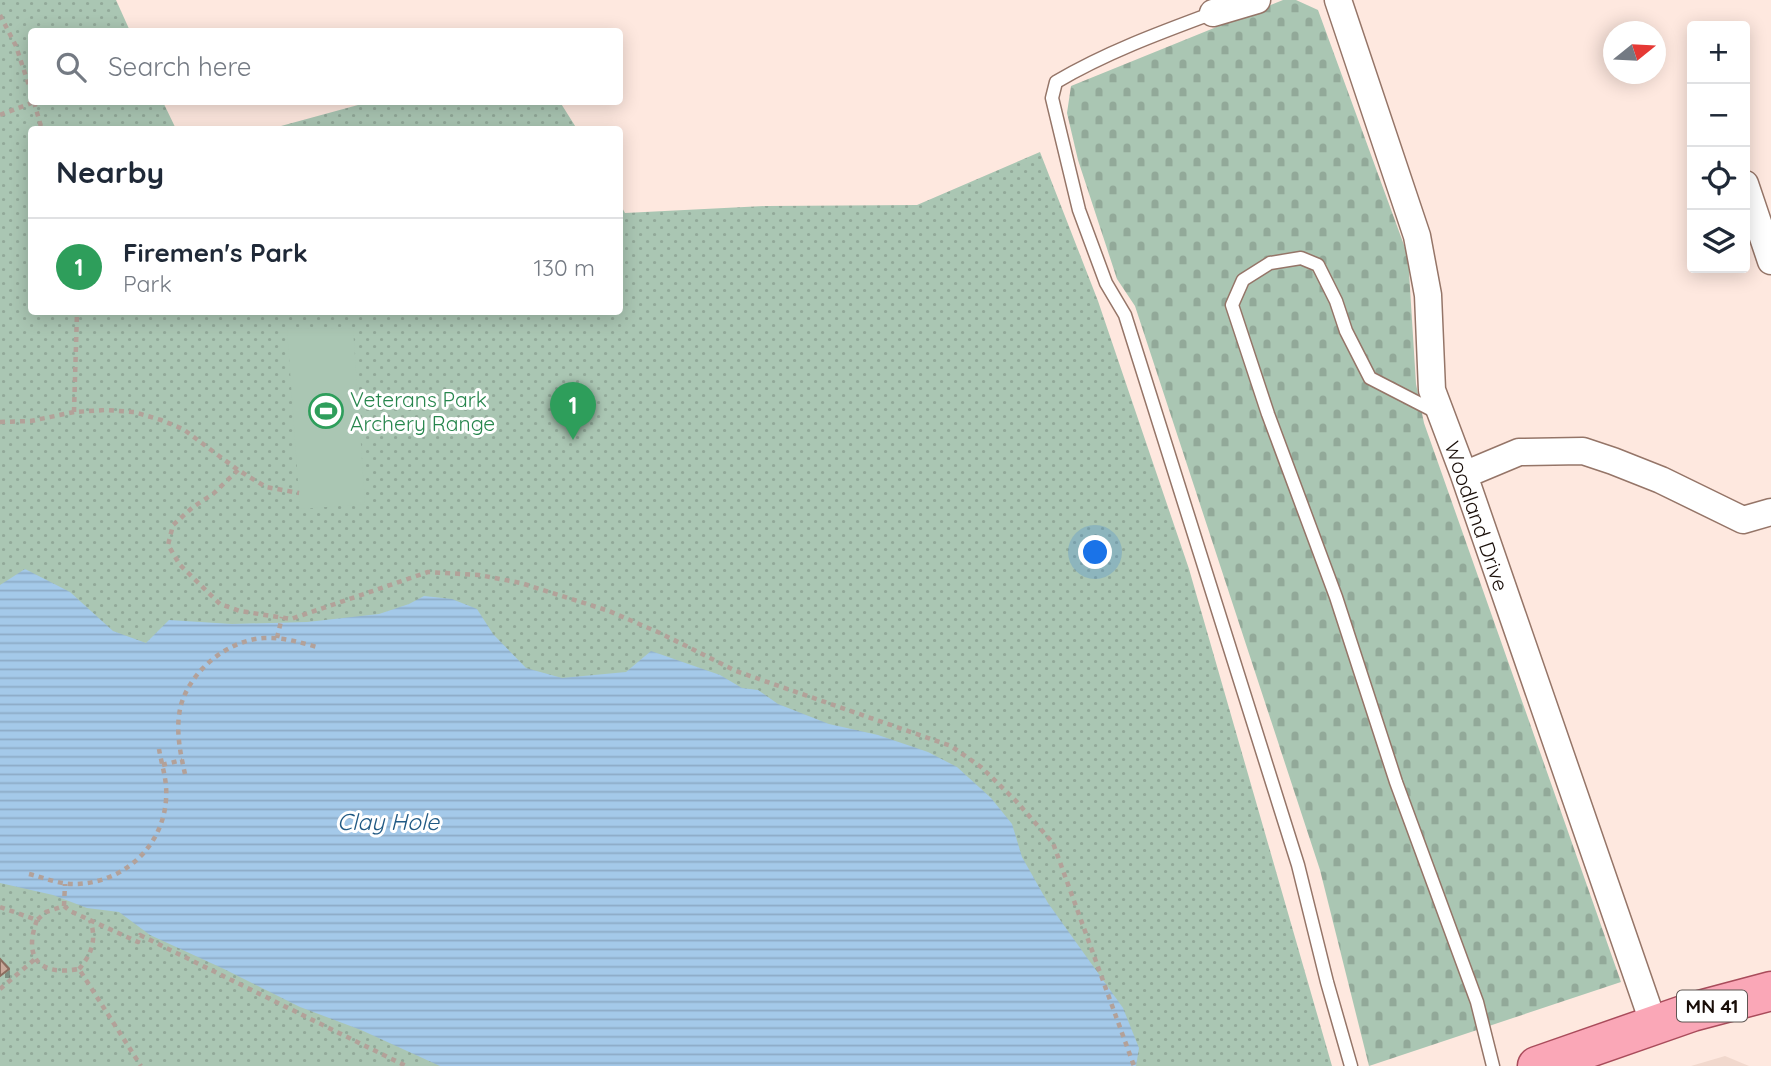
<!DOCTYPE html>
<html lang="en">
<head>
<meta charset="utf-8">
<style>
	body { margin:0; font-family:Quicksand,sans-serif; background:#f6f6f7; color:#1f2937 }
	.controls { position:absolute; right:21px; top:21px; display:grid; overflow:hidden; border-radius:7px; box-shadow:0 4px 18px #0003 }
	.controls button { width:63px; height:63px; display:grid; place-items:center; padding:0; border:0; border-bottom:2px solid #e0e1e3; background:#fff; color:#1f2937; font:35px sans-serif }
	.compass { position:absolute; left:1603px; top:21px; width:63px; height:63px; border-radius:50%; background:#fff; box-shadow:0 4px 18px #0003; rotate:72deg }
	.you { position:absolute; left:1096px; top:553px; width:24px; height:24px; margin:-18px; border:5px solid #fff; border-radius:50%; background:#1a73e8; box-shadow:0 0 0 10px #1a73e833 }
	.badge { display:grid; place-items:center; width:46px; height:46px; border-radius:50%; background:#d93025; color:#fff; font-size:23px; font-weight:700 }
	.pin { position:absolute; translate:-50% -58px; filter:drop-shadow(0 2px 4px #0008) }
	.pin::after { content:''; position:absolute; top:37px; width:24px; height:21px; background:inherit; clip-path:polygon(0 0,100% 0,50% 100%) }
	.list { margin:0; padding:0; list-style:none }
	h2 { display:flex; justify-content:space-between; align-items:center; height:91px; margin:0; padding:0 28px; font-size:30px }
	h2 small { font-size:23px; font-weight:400; color:#747a83 }
	.list li { display:grid; grid-template-columns:46px 1fr auto; gap:21px; align-items:center; box-sizing:border-box; height:98px; padding:0 28px; border-top:2px solid #e0e1e3 }
	.list b { display:block; font-size:26px; white-space:nowrap }
	.list p { margin:0; font-size:23px; white-space:nowrap; color:#747a83 }
	.list em { font-size:23px; font-style:normal; color:#747a83 }
	.icon { flex:none; width:38px; height:38px; fill:none; stroke:currentColor; stroke-width:2; stroke-linecap:round; stroke-linejoin:round }
	.map { position:relative; flex:none; width:1771px; height:1066px; overflow:hidden }
	.search { position:absolute; background:#fff; box-shadow:0 4px 18px #0003; left:28px; top:28px; width:595px; height:77px; display:flex; align-items:center; gap:18px; box-sizing:border-box; padding:0 24px; border-radius:7px; color:#747a83; font-size:26px }
	.panel { position:absolute; background:#fff; box-shadow:0 4px 18px #0003; left:28px; top:126px; width:595px; height:189px; border-radius:7px }
	.map>svg:first-child { display:block }
	.built { fill:#f1d8cd }
	.grass { fill:url(#grass-dots) }
	.cemetery { fill:url(#cemetery-stones) }
	.pitch { fill:#aac6b3 }
	.water { fill:url(#water-rules) }
	.building { fill:#caa99a; stroke:#8c6d5f; stroke-width:2; filter:url(#shadow) }
	.lines { fill:none; stroke-linecap:round; stroke-linejoin:round }
	.lane-casing { stroke:#957568; stroke-width:15 }
	.street-casing { stroke:#957568; stroke-width:29 }
	.primary-casing { stroke:#a94c5b; stroke-width:41 }
	.path { stroke:#b3a199; stroke-width:4.5; stroke-dasharray:5 5; stroke-linecap:butt }
	.lane { stroke:#fff; stroke-width:12 }
	.street { stroke:#fff; stroke-width:26 }
	.primary { stroke:#faa7b7; stroke-width:38 }
	.labels { text-anchor:middle; dominant-baseline:central; stroke-width:6; stroke-linejoin:round; paint-order:stroke }
	.shield { fill:#fff; stroke:#5e5653; stroke-width:2 }
	.shield-label { font-size:19px; font-weight:bold; fill:#190e09 }
	.leisure-label { font-size:21px; fill:#27864d; stroke:#fff; text-anchor:start }
	.street-label { font-size:21px; fill:#190e09; stroke:#fff }
	.water-label { font-size:23px; font-style:italic; fill:#215a84; stroke:#fff }
</style>
</head>
<body>
<div class="map">
<svg width="1771" height="1066" viewBox="0 0 1771 1066">
	<defs>
		<pattern id="grass-dots" width="8" height="8" patternUnits="userSpaceOnUse" patternTransform="scale(1.75)"><rect width="8" height="8" fill="#aac6b3"/><path d="M2 2h.1M6 6h.1" fill="none" stroke="#92a999" stroke-width="1.8" stroke-linecap="round"/></pattern>
		<pattern id="cemetery-stones" width="16" height="16" patternUnits="userSpaceOnUse" patternTransform="scale(1.75)"><rect width="16" height="16" fill="#aac6b3"/><path d="M2 7V4a2 2 0 0 1 4 0v3zM10 15v-3a2 2 0 0 1 4 0v3z" fill="#92a999"/></pattern>
		<pattern id="water-rules" width="6" height="5" patternUnits="userSpaceOnUse" patternTransform="scale(1.75)"><rect width="6" height="5" fill="#a4c9e9"/><path d="M0 2.5h6" fill="none" stroke="#8dabc6"/></pattern>
		<filter id="shadow"><feDropShadow dx="6" dy="6" stdDeviation="0" flood-color="#0004"/></filter>
	</defs>
	<rect width="100%" height="100%" fill="#fee8df"/>
	<path class="built" d="M1725 1056 1749 1066H1691Z"/>
	<path class="grass" d="M0 0H116L130 31 32 32V102H163L176 129 32 130V312H620V204L625 213 766 206 917 205 1040 152 1098 301 1189 569 1332 1066H0Z
		M369 102H560L577 129H270Z"/>
	<path class="cemetery" d="M1283 0H1296L1318 10 1408 256 1416 384 1424 423 1621 982 1369 1066 1320 870 1135 306 1117 279 1078 160 1067 113 1071 86Z"/>
	<path class="pitch" d="M353 328 365 504 300 509 287 329Z"/>
	<path class="water" d="M25 569 70 592 113 631 146 643 169 620 232 624 307 622 379 614 409 604 424 596 452 599 477 609 493 634 526 668 562 678 626 672 651 651 720 675 742 688 758 690 778 704 829 724 878 735 928 752 957 767 991 798 1012 824 1022 857 1048 903 1123 1008 1139 1048 1136 1066H440L361 1030 300 1007 224 969 150 935 119 912 87 908 53 895 0 883V585Z"/>
	<path class="building" d="M0 959 9 969 0 976Z"/>
	<g class="lines">
		<g class="lane-casing">
			<path id="lane" d="M1213 13C1159 33 1105 53 1056 82L1052 98 1079 210 1106 283 1125 315 1298 865 1327 982 1351 1066
				M1436 412 1370 378 1346 331 1336 301 1318 265 1301 258 1270 263 1243 280 1232 305 1268 414 1336 597 1396 782 1477 1002 1493 1066"/>
		</g>
		<g class="street-casing">
			<path id="street" d="M1338 0 1417 236 1428 295 1432 390 1464 475 1654 1025
				M1213 13 1257 0
				M1745 184 1771 261
				M1464 475 1519 452 1583 451 1613 461 1661 480 1743 520 1771 512"/>
		</g>
		<g class="primary-casing">
			<path id="primary" d="M1537 1066 1692 1012 1771 991"/>
		</g>
		<path class="path" d="M0 15 16 46 32 95
			M34 102 42 130
			M0 115 34 102
			M74 412 77 312
			M0 422 31 421 74 412 106 410 134 412 161 420 183 429 238 470 266 487 299 493
			M238 470 213 494 193 507 173 525 168 545 180 565 220 604 240 611 291 619 428 572 479 575 521 583 609 611 660 633 736 671 951 746 981 767 1016 801 1053 843 1134 1066
			M277 638 282 617
			M162 765 182 760
			M185 774C180 752 175 728 181 705 191 670 228 640 264 638 282 637 299 642 317 647
			M29 874C45 878 61 885 77 884 129 882 170 839 166 786 165 774 161 761 159 749
			M64 906 65 884
			M0 907 37 920 46 912 64 906 70 911 138 942 140 935 406 1066
			M37 920C23 958 39 976 79 969L141 1066
			M79 969C92 954 97 939 90 920
			M0 989 35 959"/>
		<use href="#lane" class="lane"/>
		<use href="#street" class="street"/>
		<use href="#primary" class="primary"/>
	</g>
	<defs>
		<g id="stadium-ring" transform="scale(1.75)"><circle r="9.5" fill="#fff" stroke="#2e9e5b" stroke-width="1.5"/><path d="M0-5a6.5 5 0 1 0 0 10a6.5 5 0 1 0 0-10ZM-3.5-1.8h7v3.6h-7Z" fill="#2e9e5b"/></g>
	</defs>
	<g fill-rule="evenodd">
		<use href="#stadium-ring" x="326" y="411"/>
	</g>
	<g class="labels">
		<rect class="shield" x="1677" y="990.5" width="70" height="31" rx="5"/>
		<g class="shield-label">
			<text x="1712" y="1006">MN 41</text>
		</g>
		<g class="leisure-label">
			<text x="350" y="399">Veterans Park<tspan x="350" dy="24">Archery Range</tspan></text>
		</g>
		<g class="street-label">
			<text transform="translate(1477 516) rotate(71)">Woodland Drive</text>
		</g>
		<g class="water-label">
			<text x="388" y="821">Clay Hole</text>
		</g>
	</g>
</svg>
<div class="controls">
<button>+</button>
<button>−</button>
<button><svg class="icon" aria-label="locate" viewBox="0 0 24 24"><circle cx="12" cy="12" r="6"/><path d="M12 2v4M12 18v4M2 12h4M18 12h4"/></svg></button>
<button><svg class="icon" aria-label="layers" viewBox="0 0 24 24"><path d="M12 4l9 5-9 5-9-5zM3 14l9 5 9-5"/></svg></button>
</div>
<svg class="compass" viewBox="-18 -18 36 36"><path d="M0-13l5 13h-10z" fill="#e53935"/><path d="M0 13l5-13h-10z" fill="#747a83"/></svg>
<div class="you"></div>
<div class="pin badge" style="left:573px;top:440px;background:#2e9e5b">1</div>
<div class="search"><svg class="icon" aria-label="search" viewBox="0 0 24 24"><circle cx="10" cy="10" r="6"/><path d="M15 15l6 6"/></svg>Search here</div>
<section class="panel">
<h2>Nearby<small></small></h2>
<ul class="list">
<li><span class="badge" style="background:#2e9e5b">1</span><div><b>Firemen's Park</b><p>Park</p></div><em>130 m</em></li>
</ul>
</section>
</div>
</body>
</html>
